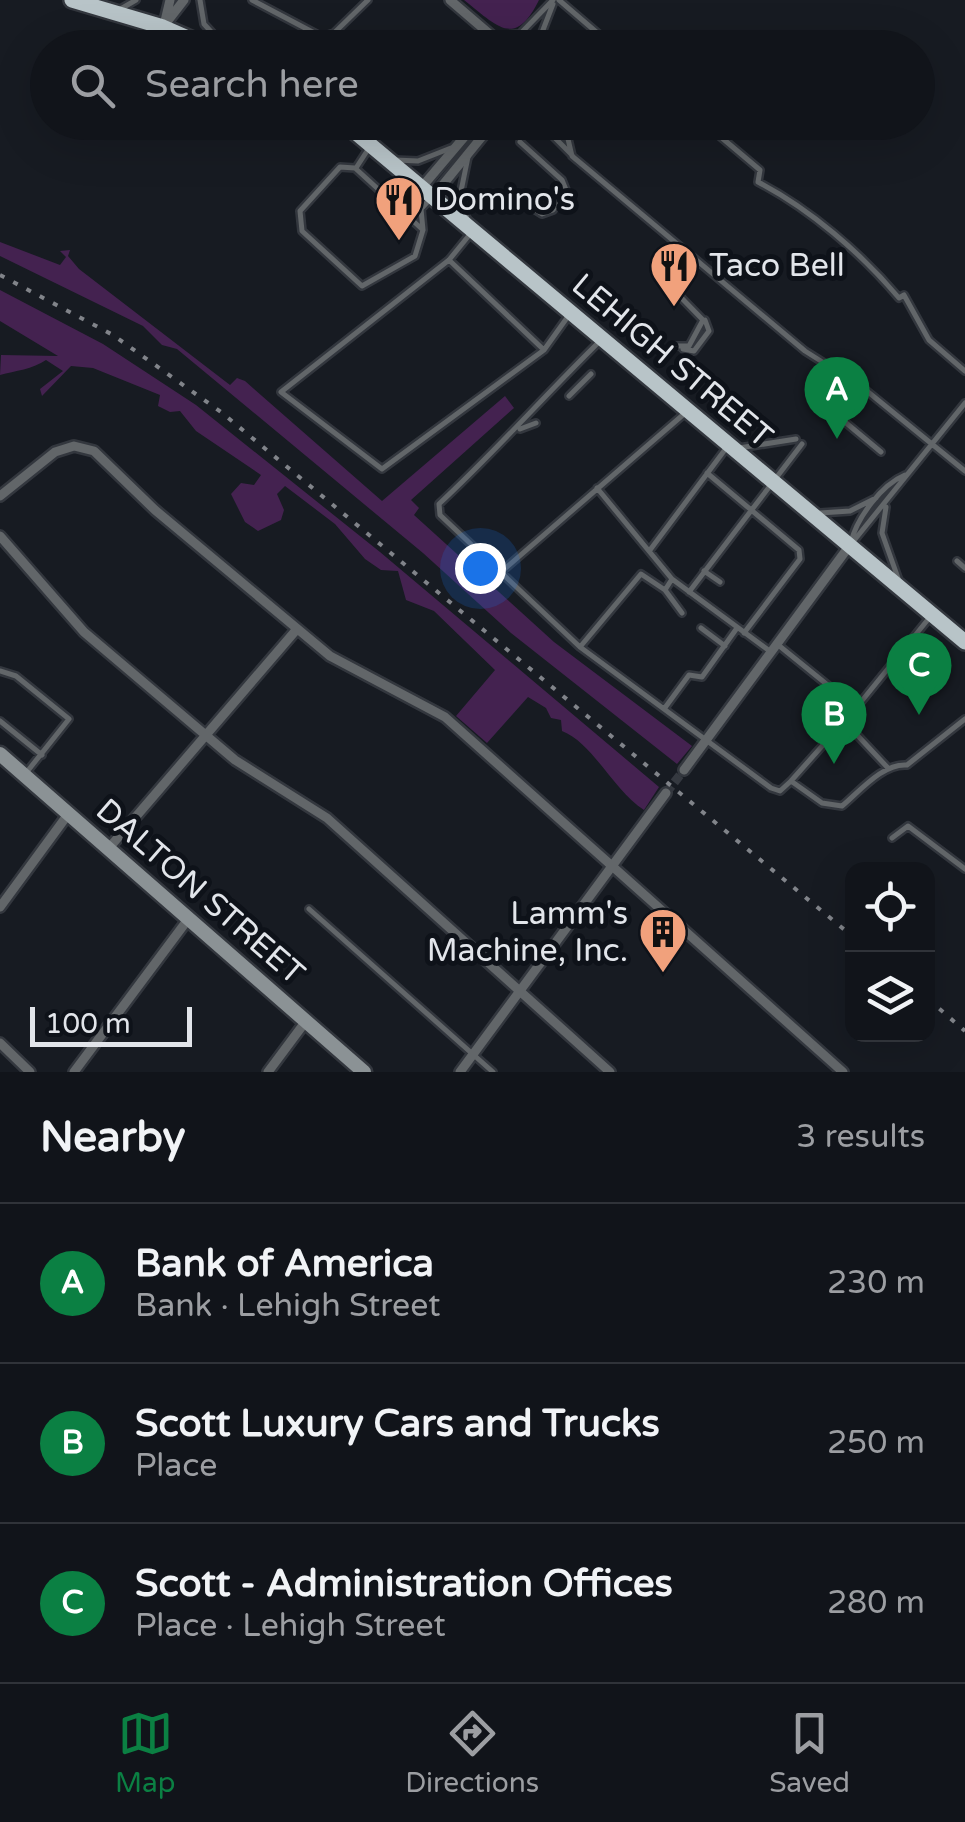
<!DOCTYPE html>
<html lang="en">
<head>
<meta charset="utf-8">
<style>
	body { margin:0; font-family:"Varela Round",sans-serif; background:#1e2127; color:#f1f3f6 }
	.controls { position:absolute; right:30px; bottom:30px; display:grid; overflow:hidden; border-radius:20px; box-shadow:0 10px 40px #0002 }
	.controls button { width:90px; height:90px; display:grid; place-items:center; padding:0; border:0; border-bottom:2px solid #303339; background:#11141a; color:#f1f3f6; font:50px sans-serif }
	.scale { position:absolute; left:30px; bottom:25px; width:162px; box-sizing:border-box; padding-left:10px; border:5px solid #e2e5ea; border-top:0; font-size:28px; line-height:35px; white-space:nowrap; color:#e2e5ea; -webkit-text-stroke:8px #0e1219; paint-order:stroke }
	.you { position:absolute; left:480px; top:568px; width:35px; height:35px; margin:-25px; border:8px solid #fff; border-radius:50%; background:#1a73e8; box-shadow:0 0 0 15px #1a73e833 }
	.badge { display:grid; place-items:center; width:65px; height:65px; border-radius:50%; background:#0b8043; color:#fff; font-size:32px; font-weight:700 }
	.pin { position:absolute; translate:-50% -82px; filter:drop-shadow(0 2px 5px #0008) }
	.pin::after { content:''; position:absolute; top:52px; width:35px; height:30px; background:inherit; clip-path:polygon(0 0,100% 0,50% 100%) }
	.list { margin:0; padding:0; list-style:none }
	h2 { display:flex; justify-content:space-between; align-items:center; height:130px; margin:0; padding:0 40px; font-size:42px }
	h2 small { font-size:32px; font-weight:400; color:#9c9ea2 }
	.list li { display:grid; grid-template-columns:65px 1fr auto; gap:30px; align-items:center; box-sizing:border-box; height:160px; padding:0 40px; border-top:2px solid #303339 }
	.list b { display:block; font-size:38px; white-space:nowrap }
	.list p { margin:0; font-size:32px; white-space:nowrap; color:#9c9ea2 }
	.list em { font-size:32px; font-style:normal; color:#9c9ea2 }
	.icon { flex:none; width:55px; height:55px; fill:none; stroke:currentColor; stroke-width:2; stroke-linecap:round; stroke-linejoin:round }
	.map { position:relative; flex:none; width:965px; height:1072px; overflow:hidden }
	.search { position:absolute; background:#11141a; box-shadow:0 10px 40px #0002; left:30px; right:30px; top:30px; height:110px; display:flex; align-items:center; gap:25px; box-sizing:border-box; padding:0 35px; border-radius:55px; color:#9c9ea2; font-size:38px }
	.sheet { height:610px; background:#11141a }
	nav { display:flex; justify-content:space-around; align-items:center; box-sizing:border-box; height:140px; border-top:2px solid #303339; background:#11141a; font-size:28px; color:#9c9ea2 }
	nav a { display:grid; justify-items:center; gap:5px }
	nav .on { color:#0b8043 }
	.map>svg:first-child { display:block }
	.green { fill:#442250 }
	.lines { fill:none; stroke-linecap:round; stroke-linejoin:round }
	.minor-tunnel { stroke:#353940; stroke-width:9; stroke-dasharray:9 4.5; stroke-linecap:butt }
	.service-casing { stroke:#33373e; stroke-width:10 }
	.minor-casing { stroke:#33373e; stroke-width:14 }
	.secondary-casing { stroke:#33373e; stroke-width:19 }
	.trunk-casing { stroke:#33373e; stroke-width:20 }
	.service { stroke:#626669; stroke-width:5 }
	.minor { stroke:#626669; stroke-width:9 }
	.secondary { stroke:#8b9295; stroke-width:14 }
	.trunk { stroke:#b8c4c8; stroke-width:15 }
	.rail { stroke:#81848a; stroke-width:4; stroke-dasharray:5 10; stroke-linecap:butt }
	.labels { text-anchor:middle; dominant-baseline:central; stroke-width:10; stroke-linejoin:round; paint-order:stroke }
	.poi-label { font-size:32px; fill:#e2e5ea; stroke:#0e1219; text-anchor:start }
	.street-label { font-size:32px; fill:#e2e5ea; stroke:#0e1219 }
</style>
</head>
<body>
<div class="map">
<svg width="965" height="1072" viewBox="0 0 965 1072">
	<rect width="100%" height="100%" fill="#171b22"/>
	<path class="green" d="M464 0H539C515 49 497 26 464 0Z
		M0 242 60 265 66 257 60 251 70 250 68 256 79 269 230 385 237 378 245 381 382 501 505 396 514 408 411 500 419 508 414 515 554 642 692 746 677 764 511 633 423 553 177 349 162 345 143 326 0 256Z
		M0 290 103 344 196 405 380 552 659 787 644 810C613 790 593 743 562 731L561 720 551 718 546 708 528 697 487 743 456 716 495 670 434 611 406 600 398 571 381 570 365 559 335 524 285 486 277 494 284 510 281 520 258 531 245 522 231 494 241 483 254 485 261 475 196 431 180 411 170 412 158 406 160 395 93 368 71 366 42 396 40 389 63 371 46 360C33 369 15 371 0 375L1 355 58 356 0 321Z"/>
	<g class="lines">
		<path class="minor-tunnel" d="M666 793 684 770"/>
		<g class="service-casing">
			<path id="service" d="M200 0 204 24 226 48
				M252 0 322 37 334 33 368 0
				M559 0 615 48
				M117 11 136 0
				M492 36 520 34 553 0
				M148 48 162 30
				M160 48 163 31
				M536 48 553 4
				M539 122 572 155
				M564 122 572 156 578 161 805 351 862 387 965 471
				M703 122 760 170 758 182C810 209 861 253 899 298L904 295 929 340 965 371
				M395 160 418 161 451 148
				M356 168 369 148
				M514 196 542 214 553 210 566 190 562 180 520 142
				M467 219 460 196 468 157
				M423 230 355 168 340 167 300 211 302 231 362 286 415 256 423 230 421 209 431 198
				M471 233 449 260 281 392 382 469 544 350 569 315
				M449 260 544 350
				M663 279 703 320 689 346H676
				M600 341C544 396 496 451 439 504L440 515 580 647 771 788 780 791 791 781 856 708
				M683 349 694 351 709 331 705 320
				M569 396 591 374
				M823 404 835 414
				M845 422 881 452
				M520 429 536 423
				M739 448 796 439
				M707 473 799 550 800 559 744 633
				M597 488 672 579 771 652
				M886 507 882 533 898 578
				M820 513 850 511 876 498
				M851 542C857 518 881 485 905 475
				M852 543 965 403
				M650 550 727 447
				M957 561 965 568
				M704 571 720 582
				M501 572 684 414
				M665 590 682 613
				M689 592 802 444
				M701 628 725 646
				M777 644 856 708 930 617
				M580 647 641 574 665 590 672 579
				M0 671 16 676 69 719 26 773
				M664 709 689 675 702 677 737 628
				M0 721 42 755
				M844 721 888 768
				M791 781 822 803 842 806C860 791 883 763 907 765L965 719
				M892 838 908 826 965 869
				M309 909 493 1072"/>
		</g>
		<g class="minor-casing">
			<path id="minor" d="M450 0 506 48
				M164 25 170 0
				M163 27 184 0
				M421 188 477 122
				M432 198 494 122
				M0 496 55 452 74 446 94 451 155 510 330 656 445 717 843 1072
				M0 536 84 632 235 760 327 818 610 1072
				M684 770 850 545
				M109 848 297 629
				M0 907 69 813
				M0 1043 30 1072
				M74 1072 189 918
				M268 1072 306 1021
				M460 1072 666 793"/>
		</g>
		<g class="secondary-casing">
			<path id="secondary" d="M0 754 364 1072"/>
		</g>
		<g class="trunk-casing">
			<path id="trunk" d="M72 0 163 27 211 48
				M343 122 965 642"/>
		</g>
		<use href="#service" class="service"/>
		<use href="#minor" class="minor"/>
		<use href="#secondary" class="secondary"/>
		<use href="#trunk" class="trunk"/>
		<path class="rail" d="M0 275 113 335 221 412 852 936
			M928 999 965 1031"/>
	</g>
	<defs>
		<g id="restaurant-pin" transform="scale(2.5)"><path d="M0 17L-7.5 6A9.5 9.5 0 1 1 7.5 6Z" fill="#f1a17c" stroke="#0e1219"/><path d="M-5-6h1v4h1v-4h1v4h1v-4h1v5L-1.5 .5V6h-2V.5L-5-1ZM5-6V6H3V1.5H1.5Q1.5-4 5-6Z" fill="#111"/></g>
		<g id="building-pin" transform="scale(2.5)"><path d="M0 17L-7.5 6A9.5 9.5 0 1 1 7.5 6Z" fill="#f1a17c" stroke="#0e1219"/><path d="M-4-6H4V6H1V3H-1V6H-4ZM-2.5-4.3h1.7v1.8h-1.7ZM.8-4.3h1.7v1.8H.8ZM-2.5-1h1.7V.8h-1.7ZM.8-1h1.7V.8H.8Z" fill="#111"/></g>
	</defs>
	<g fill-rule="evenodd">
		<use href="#restaurant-pin" x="399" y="200"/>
		<use href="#restaurant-pin" x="674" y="266"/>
		<use href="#building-pin" x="663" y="932"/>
	</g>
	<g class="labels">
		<g class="poi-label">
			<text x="434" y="200">Domino's</text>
			<text x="709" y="266">Taco Bell</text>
			<text x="628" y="914" text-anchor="end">Lamm's<tspan x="628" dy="37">Machine, Inc.</tspan></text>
		</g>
		<g class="street-label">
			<text transform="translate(672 361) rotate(40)">LEHIGH STREET</text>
			<text transform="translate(200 892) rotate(41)">DALTON STREET</text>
		</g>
	</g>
</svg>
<div class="controls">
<button><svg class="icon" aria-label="locate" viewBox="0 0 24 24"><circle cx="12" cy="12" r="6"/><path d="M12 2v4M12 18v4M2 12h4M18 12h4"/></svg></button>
<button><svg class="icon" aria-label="layers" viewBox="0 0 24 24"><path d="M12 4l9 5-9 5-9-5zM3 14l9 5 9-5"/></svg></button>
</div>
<div class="scale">100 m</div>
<div class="you"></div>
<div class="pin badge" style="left:837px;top:439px">A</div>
<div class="pin badge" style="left:834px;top:764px">B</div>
<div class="pin badge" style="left:919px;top:715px">C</div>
<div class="search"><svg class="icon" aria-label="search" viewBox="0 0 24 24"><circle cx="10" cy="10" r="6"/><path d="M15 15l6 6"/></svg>Search here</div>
</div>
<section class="sheet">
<h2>Nearby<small>3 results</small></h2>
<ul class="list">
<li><span class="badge">A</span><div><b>Bank of America</b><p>Bank · Lehigh Street</p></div><em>230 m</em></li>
<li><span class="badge">B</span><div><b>Scott Luxury Cars and Trucks</b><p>Place</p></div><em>250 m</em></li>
<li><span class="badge">C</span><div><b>Scott - Administration Offices</b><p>Place · Lehigh Street</p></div><em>280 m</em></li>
</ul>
</section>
<nav>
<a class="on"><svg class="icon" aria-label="map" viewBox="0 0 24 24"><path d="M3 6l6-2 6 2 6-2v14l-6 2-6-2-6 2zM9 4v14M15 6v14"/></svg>Map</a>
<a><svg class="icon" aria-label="directions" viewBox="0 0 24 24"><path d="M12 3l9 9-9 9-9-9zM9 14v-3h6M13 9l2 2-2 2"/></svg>Directions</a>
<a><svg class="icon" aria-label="saved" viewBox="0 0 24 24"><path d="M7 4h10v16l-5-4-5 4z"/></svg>Saved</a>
</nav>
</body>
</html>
